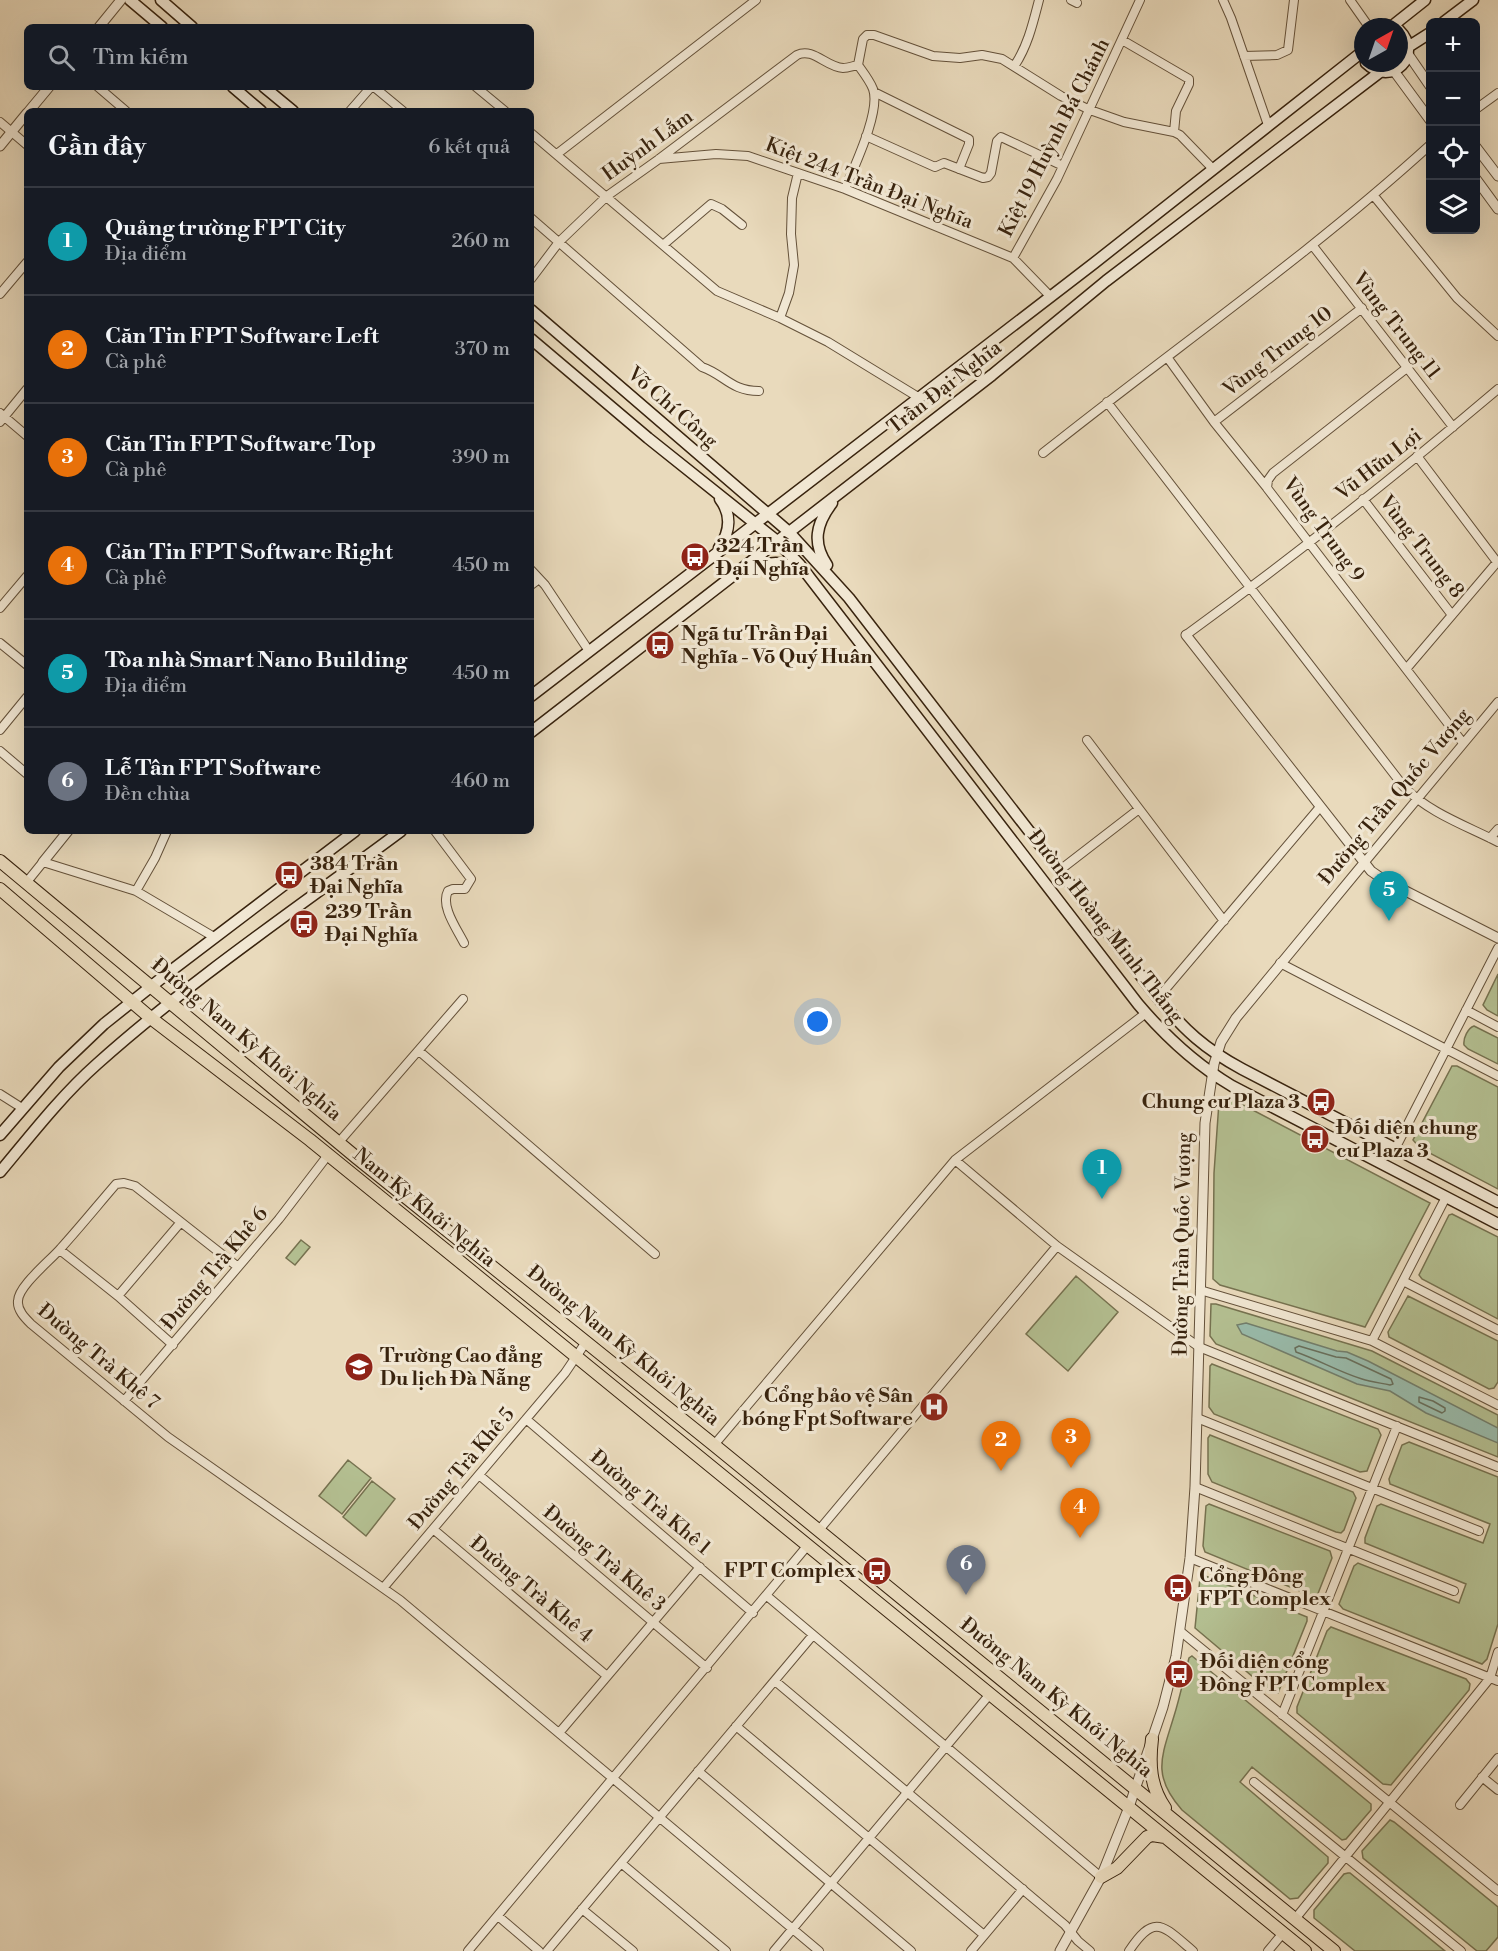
<!DOCTYPE html>
<html lang="vi">
<head>
<meta charset="utf-8">
<style>
	body { margin:0; font-family:"Libre Bodoni",serif; background:#20242c; color:#f1f3f6 }
	.controls { position:absolute; right:18px; top:18px; display:grid; overflow:hidden; border-radius:9px; box-shadow:0 6px 24px #0002 }
	.controls button { width:54px; height:54px; display:grid; place-items:center; padding:0; border:0; border-bottom:2px solid #363941; background:#171b24; color:#f1f3f6; font:30px sans-serif }
	.compass { position:absolute; left:1354px; top:18px; width:54px; height:54px; border-radius:50%; background:#171b24; box-shadow:0 6px 24px #0002; rotate:40deg }
	.you { position:absolute; left:818px; top:1022px; width:21px; height:21px; margin:-15px; border:4px solid #fff; border-radius:50%; background:#1a73e8; box-shadow:0 0 0 9px #1a73e833 }
	.badge { display:grid; place-items:center; width:39px; height:39px; border-radius:50%; background:#c59692; color:#fff; font-size:20px; font-weight:700 }
	.pin { position:absolute; translate:-50% -50px; filter:drop-shadow(0 2px 3px #0008) }
	.pin::after { content:''; position:absolute; top:32px; width:21px; height:18px; background:inherit; clip-path:polygon(0 0,100% 0,50% 100%) }
	.list { margin:0; padding:0; list-style:none }
	h2 { display:flex; justify-content:space-between; align-items:center; height:78px; margin:0; padding:0 24px; font-size:26px }
	h2 small { font-size:20px; font-weight:400; color:#9ea1a6 }
	.list li { display:grid; grid-template-columns:39px 1fr auto; gap:18px; align-items:center; box-sizing:border-box; height:108px; padding:0 24px; border-top:2px solid #363941 }
	.list b { display:block; font-size:22px; white-space:nowrap }
	.list p { margin:0; font-size:20px; white-space:nowrap; color:#9ea1a6 }
	.list em { font-size:20px; font-style:normal; color:#9ea1a6 }
	.icon { flex:none; width:33px; height:33px; fill:none; stroke:currentColor; stroke-width:2; stroke-linecap:round; stroke-linejoin:round }
	.map { position:relative; flex:none; width:1498px; height:1951px; overflow:hidden }
	.search { position:absolute; background:#171b24; box-shadow:0 6px 24px #0002; left:24px; top:24px; width:510px; height:66px; display:flex; align-items:center; gap:15px; box-sizing:border-box; padding:0 21px; border-radius:9px; color:#9ea1a6; font-size:22px }
	.panel { position:absolute; background:#171b24; box-shadow:0 6px 24px #0002; left:24px; top:108px; width:510px; height:726px; border-radius:9px }
	.map>svg:first-child { display:block }
	.green { fill:#b4c092; stroke:#767250; stroke-width:1.5 }
	.water { fill:#99bbab; stroke:#727e6c; stroke-width:1.5 }
	.lines { fill:none; stroke-linecap:round; stroke-linejoin:round }
	.shore { stroke:#686f5c; stroke-width:1.5 }
	.minor-casing { stroke:#64513a; stroke-width:10 }
	.tertiary-casing { stroke:#64513a; stroke-width:11 }
	.secondary-casing { stroke:#38230e; stroke-width:13 }
	.primary-casing { stroke:#38230e; stroke-width:14 }
	.minor { stroke:#f1e7d3; stroke-width:8 }
	.tertiary { stroke:#f1e7d3; stroke-width:9 }
	.secondary { stroke:#f1e7d3; stroke-width:10 }
	.primary { stroke:#e9dabc; stroke-width:12 }
	.labels { text-anchor:middle; dominant-baseline:central; stroke-width:6; stroke-linejoin:round; paint-order:stroke }
	.street-label { font-size:20px; fill:#38230e; stroke:#f1e7d3 }
	.poi-label { font-size:20px; font-weight:bold; fill:#38230e; stroke:#f1e7d3; text-anchor:start }
</style>
</head>
<body>
<div class="map">
<svg width="1498" height="1951" viewBox="0 0 1498 1951">
	<rect width="100%" height="100%" fill="#e9dabc"/>
	<filter id="stains"><feTurbulence type="fractalNoise" baseFrequency=".00333" numOctaves="4"/><feColorMatrix values="0 0 0 0 .2 0 0 0 0 .09 0 0 0 0 .02 0 0 0 .5 -.17"/></filter>
	<radialGradient id="worn" r=".72"><stop offset=".6" stop-color="#630" stop-opacity="0"/><stop offset="1" stop-color="#630" stop-opacity=".3"/></radialGradient>
	<path class="green" d="M1498 974V1016L1487 1010 1483 1005Z
		M1474 1026 1498 1038V1064L1468 1049 1464 1045C1463 1038 1468 1028 1474 1026Z
		M1452 1066H1457L1498 1087V1189L1420 1148 1413 1140Z
		M1223 1097H1228L1430 1203 1365 1327 1220 1285 1213 1279 1214 1173 1219 1102Z
		M1452 1214 1498 1237V1319L1422 1279 1419 1275 1449 1215Z
		M301 1240 310 1247 295 1265 286 1258Z
		M1076 1276 1118 1312 1068 1371 1026 1334Z
		M1408 1296 1498 1341V1382L1494 1388 1489 1389 1389 1337 1388 1332Z
		M1211 1304H1216L1372 1351 1498 1415V1457L1216 1344 1210 1336Z
		M1212 1364 1378 1429 1381 1435 1367 1471 1360 1472 1214 1414 1209 1407 1210 1366Z
		M1210 1435 1353 1492 1356 1498 1344 1530 1341 1533 1336 1532 1212 1482 1208 1474V1438Z
		M1409 1442 1498 1477V1624L1487 1659 1482 1664 1343 1609 1339 1604 1354 1566 1358 1563 1459 1603 1466 1584 1365 1543V1538L1377 1506 1381 1504 1483 1543 1490 1524 1390 1484 1389 1479 1402 1445Z
		M348 1460 371 1478 342 1514 319 1496Z
		M372 1481 395 1499 366 1536 343 1517Z
		M1209 1504 1330 1551 1332 1558 1317 1596H1312L1205 1552 1203 1546 1206 1506Z
		M1203 1575 1307 1617V1621L1278 1693H1272L1195 1628 1200 1578Z
		M1331 1627 1466 1679 1470 1684 1469 1690 1391 1785 1383 1784 1297 1713V1707L1327 1631Z
		M1192 1656 1371 1804V1810L1346 1839 1342 1840 1252 1767 1240 1782 1328 1857V1863L1298 1898 1290 1899 1182 1810C1151 1775 1162 1756 1174 1716 1180 1697 1184 1677 1189 1658Z
		M1390 1820 1394 1822 1498 1907V1937L1486 1951H1477L1363 1858 1362 1851Z
		M1348 1873H1350L1445 1951H1355L1314 1918V1910L1344 1874Z"/>
	<path class="water" d="M1246 1323 1337 1351 1347 1352 1368 1361 1498 1428V1443L1426 1413 1390 1391 1357 1384 1242 1334 1237 1325Z"/>
	<g class="lines">
		<path class="shore" d="M1299 1346 1336 1357 1346 1358 1391 1379 1393 1384 1390 1385C1381 1383 1371 1382 1362 1379 1339 1372 1319 1360 1296 1352L1295 1348Z
			M1419 1397 1433 1401 1445 1408V1411L1442 1413 1419 1402Z"/>
		<g class="minor-casing">
			<path id="minor" d="M1071 0 1077 3
				M1223 0 1231 18 1268 125
				M1350 0 1369 27
				M1122 40 1189 79V84L1176 111 1174 132
				M1244 56 1277 55 1288 50 1294 0
				M1015 65C1028 45 1033 23 1039 0
				M98 87 126 111
				M374 87 403 111
				M476 87 505 111
				M874 92 969 139V144L959 169
				M1476 109 1498 93
				M350 111 371 87
				M0 122 27 145
				M531 133 717 291 780 318 828 342 918 397
				M866 136 935 167 944 163 983 178 988 177 991 173 997 141 1001 137 1063 166
				M557 154 756 0
				M659 159 716 154 748 156 845 189 1013 258 1049 295
				M845 189C854 167 881 111 873 89 870 81 863 72 858 65L863 39 867 35H874L933 56 960 58 982 55 1002 59 1061 96 1090 110 1124 122 1174 132 1180 135 1213 169
				M1374 196 1457 298 1498 336
				M531 218 702 367C725 375 731 391 759 391
				M663 245 711 204 722 209 742 225
				M1313 246 1453 427
				M1013 258 1057 179 1140 0
				M531 279 559 242 607 196 659 159 797 55C813 47 826 67 843 68 848 68 853 66 858 65
				M0 294 27 262
				M780 318 789 293 794 265 791 234 792 198 798 173
				M1167 357 1214 422 1268 489
				M1408 367 1273 473 1268 480 1267 488 1463 743
				M1107 402 1404 787C1429 813 1467 826 1498 842
				M0 413 27 436
				M0 422 27 389
				M1214 422 1362 308
				M1043 453C1172 350 1308 256 1430 145
				M1417 456 1497 562
				M1363 499 1452 615
				M531 570 545 585 589 651
				M531 585 539 579
				M0 608 27 576
				M1186 635C1293 557 1397 475 1498 389
				M0 643 27 665
				M1407 668 1498 561
				M0 730 27 697
				M1087 740 1224 921
				M0 751 27 774
				M435 831 471 879 465 889H453L448 891C440 906 457 929 464 943
				M1490 838 1498 829
				M1364 863 1498 702
				M1060 870 1139 809
				M26 883 43 862 136 891 214 937
				M136 891 155 858 167 831
				M1280 963 1498 1076
				M1158 998 1320 807
				M1466 1010 1498 1027
				M419 1051 655 1254
				M0 1094 22 1108
				M339 1142 463 999
				M1395 1149 1498 948
				M955 1160 1057 1246 1199 1347 1498 1467
				M60 1250 118 1296 173 1345
				M238 1267 135 1186 124 1183 116 1184C97 1206 80 1227 61 1248 51 1260 18 1286 18 1301 17 1310 25 1318 31 1324L168 1437 400 1600 819 1951
				M1403 1281 1498 1330
				M1200 1290 1372 1341 1498 1405
				M118 1296 181 1222
				M1372 1341 1446 1197
				M124 1401 279 1219 328 1155
				M1197 1418 1479 1531
				M526 1419 753 1613
				M714 1445 955 1160 1146 1013
				M479 1475 707 1668
				M1195 1487 1454 1591
				M433 1529 607 1676
				M819 1530 1057 1246
				M1190 1558 1498 1681
				M384 1587 565 1373 586 1342
				M767 1596 1101 1877
				M1180 1631 1498 1891
				M775 1681 1065 1925 1078 1941 1090 1951
				M1282 1715 1397 1426
				M736 1726 984 1935
				M559 1733 700 1567
				M698 1771 911 1951
				M1482 1777 1498 1790
				M1254 1782 1461 1951
				M1460 1805 1498 1758
				M621 1863 726 1951
				M582 1909 633 1951
				M498 1916 539 1951
				M1295 1919 1490 1678 1498 1652
				M468 1951 808 1545
				M547 1951 813 1635
				M774 1951 990 1694
				M971 1951 1023 1889
				M1129 1951C1155 1912 1163 1926 1193 1951
				M1268 1951 1283 1933"/>
		</g>
		<g class="tertiary-casing">
			<path id="tertiary" d="M99 27 121 0
				M1408 54 1430 86
				M1394 71 1430 120
				M29 111 49 87
				M0 146 27 113
				M1476 147 1498 176
				M1476 179 1498 209
				M1186 635 1371 871 1384 880 1498 938
				M43 862 68 831
				M1060 1951 1101 1877 1129 1807 1163 1707 1176 1656 1190 1558 1195 1487 1205 1123 1214 1064 1221 1042 1236 1018 1364 863"/>
		</g>
		<g class="secondary-casing">
			<path id="secondary" d="M130 0 162 27
				M161 0 192 27
				M1444 22 1473 0
				M1377 27 1386 25 1393 27
				M1391 27 1425 0
				M1408 47 1430 33
				M1366 63C1392 88 1424 55 1399 30
				M233 87 261 111
				M264 87 293 111
				M531 310 789 532 849 598 1158 998C1184 1030 1205 1049 1242 1069L1498 1202
				M531 339 648 438 777 541 800 565 1138 1004C1166 1037 1195 1064 1232 1086L1498 1224
				M719 548C730 532 732 515 720 499
				M827 565C812 543 816 524 832 503
				M744 571C765 563 781 558 801 571
				M531 696 1093 264 1362 52
				M531 732 992 375 1106 281 1380 72
				M0 1135 59 1067 104 1024 168 973 355 831
				M0 1172C31 1135 61 1096 97 1064 192 979 299 907 401 831"/>
		</g>
		<g class="primary-casing">
			<path id="primary" d="M0 861 357 1158 714 1445 1334 1951
				M0 889 152 1019 310 1140 448 1252 1305 1951
				M1152 1739C1149 1764 1150 1786 1165 1808
				M1101 1877 1117 1868 1147 1837 1152 1835 1165 1837"/>
		</g>
		<use href="#minor" class="minor"/>
		<use href="#tertiary" class="tertiary"/>
		<use href="#secondary" class="secondary"/>
		<use href="#primary" class="primary"/>
	</g>
	<defs>
		<g id="bus-disc" transform="scale(1.5)"><circle r="9.5" fill="#8f2418" stroke="#f1e7d3"/><path d="M-5-6H5V4H4V6H2V4H-2V6H-4V4H-5ZM-3.5-4V0h7V-4ZM-3.5 1.2v1.5H-2V1.2ZM2 1.2v1.5H3.5V1.2Z" fill="#fff"/></g>
		<g id="university-disc" transform="scale(1.5)"><circle r="9.5" fill="#8f2418" stroke="#f1e7d3"/><path d="M0-5L7-2L0 1L-7-2ZM-4 1L0 2.5L4 1V4Q0 6-4 4Z" fill="#fff"/></g>
		<g id="hospital-disc" transform="scale(1.5)"><circle r="9.5" fill="#8f2418" stroke="#f1e7d3"/><path d="M-5-5h3v3.5h4V-5h3V5h-3V1.5h-4V5h-3Z" fill="#fff"/></g>
	</defs>
	<g fill-rule="evenodd">
		<use href="#bus-disc" x="695" y="557"/>
		<use href="#bus-disc" x="660" y="645"/>
		<use href="#bus-disc" x="289" y="875"/>
		<use href="#bus-disc" x="304" y="924"/>
		<use href="#bus-disc" x="1321" y="1102"/>
		<use href="#bus-disc" x="1315" y="1139"/>
		<use href="#university-disc" x="359" y="1367"/>
		<use href="#hospital-disc" x="934" y="1407"/>
		<use href="#bus-disc" x="877" y="1571"/>
		<use href="#bus-disc" x="1178" y="1588"/>
		<use href="#bus-disc" x="1179" y="1674"/>
	</g>
	<g class="labels">
		<g class="street-label">
			<text transform="translate(1055 138) rotate(-63)">Kiệt 19 Huỳnh Bá Chánh</text>
			<text transform="translate(648 146) rotate(-36)">Huỳnh Lắm</text>
			<text transform="translate(869 184) rotate(21)">Kiệt 244 Trần Đại Nghĩa</text>
			<text transform="translate(1396 326) rotate(52)">Vùng Trung 11</text>
			<text transform="translate(1278 352) rotate(-38)">Vùng Trung 10</text>
			<text transform="translate(945 388) rotate(-38)">Trần Đại Nghĩa</text>
			<text transform="translate(672 408) rotate(41)">Võ Chí Công</text>
			<text transform="translate(1379 465) rotate(-38)">Vũ Hữu Lợi</text>
			<text transform="translate(1323 530) rotate(54)">Vùng Trung 9</text>
			<text transform="translate(1421 547) rotate(52)">Vùng Trung 8</text>
			<text transform="translate(1395 797) rotate(-50)">Đường Trần Quốc Vượng</text>
			<text transform="translate(1105 927) rotate(52)">Đường Hoàng Minh Thắng</text>
			<text transform="translate(246 1040) rotate(40)">Đường Nam Kỳ Khởi Nghĩa</text>
			<text transform="translate(424 1208) rotate(39)">Nam Kỳ Khởi Nghĩa</text>
			<text transform="translate(1183 1244) rotate(-89)">Đường Trần Quốc Vượng</text>
			<text transform="translate(215 1269) rotate(-50)">Đường Trà Khê 6</text>
			<text transform="translate(623 1346) rotate(39)">Đường Nam Kỳ Khởi Nghĩa</text>
			<text transform="translate(98 1357) rotate(40)">Đường Trà Khê 7</text>
			<text transform="translate(462 1469) rotate(-50)">Đường Trà Khê 5</text>
			<text transform="translate(650 1503) rotate(40)">Đường Trà Khê 1</text>
			<text transform="translate(604 1559) rotate(40)">Đường Trà Khê 3</text>
			<text transform="translate(531 1590) rotate(40)">Đường Trà Khê 4</text>
			<text transform="translate(1056 1698) rotate(39)">Đường Nam Kỳ Khởi Nghĩa</text>
		</g>
		<g class="poi-label">
			<text x="716" y="546">324 Trần<tspan x="716" dy="23">Đại Nghĩa</tspan></text>
			<text x="681" y="634">Ngã tư Trần Đại<tspan x="681" dy="23">Nghĩa - Võ Quý Huân</tspan></text>
			<text x="310" y="864">384 Trần<tspan x="310" dy="23">Đại Nghĩa</tspan></text>
			<text x="325" y="912">239 Trần<tspan x="325" dy="23">Đại Nghĩa</tspan></text>
			<text x="1300" y="1102" text-anchor="end">Chung cư Plaza 3</text>
			<text x="1336" y="1128">Đối diện chung<tspan x="1336" dy="23">cư Plaza 3</tspan></text>
			<text x="380" y="1356">Trường Cao đẳng<tspan x="380" dy="23">Du lịch Đà Nẵng</tspan></text>
			<text x="913" y="1396" text-anchor="end">Cổng bảo vệ Sân<tspan x="913" dy="23">bóng Fpt Software</tspan></text>
			<text x="856" y="1571" text-anchor="end">FPT Complex</text>
			<text x="1199" y="1576">Cổng Đông<tspan x="1199" dy="23">FPT Complex</tspan></text>
			<text x="1200" y="1662">Đối diện cổng<tspan x="1200" dy="23">Đông FPT Complex</tspan></text>
		</g>
	</g>
	<rect width="100%" height="100%" filter="url(#stains)"/>
	<rect width="100%" height="100%" fill="url(#worn)"/>
</svg>
<div class="controls">
<button>+</button>
<button>−</button>
<button><svg class="icon" aria-label="locate" viewBox="0 0 24 24"><circle cx="12" cy="12" r="6"/><path d="M12 2v4M12 18v4M2 12h4M18 12h4"/></svg></button>
<button><svg class="icon" aria-label="layers" viewBox="0 0 24 24"><path d="M12 4l9 5-9 5-9-5zM3 14l9 5 9-5"/></svg></button>
</div>
<svg class="compass" viewBox="-18 -18 36 36"><path d="M0-13l5 13h-10z" fill="#e53935"/><path d="M0 13l5-13h-10z" fill="#9ea1a6"/></svg>
<div class="you"></div>
<div class="pin badge" style="left:1102px;top:1199px;background:#0f9aa8">1</div>
<div class="pin badge" style="left:1001px;top:1471px;background:#e8710a">2</div>
<div class="pin badge" style="left:1071px;top:1468px;background:#e8710a">3</div>
<div class="pin badge" style="left:1080px;top:1538px;background:#e8710a">4</div>
<div class="pin badge" style="left:1389px;top:921px;background:#0f9aa8">5</div>
<div class="pin badge" style="left:966px;top:1595px;background:#6b7280">6</div>
<div class="search"><svg class="icon" aria-label="search" viewBox="0 0 24 24"><circle cx="10" cy="10" r="6"/><path d="M15 15l6 6"/></svg>Tìm kiếm</div>
<section class="panel">
<h2>Gần đây<small>6 kết quả</small></h2>
<ul class="list">
<li><span class="badge" style="background:#0f9aa8">1</span><div><b>Quảng trường FPT City</b><p>Địa điểm</p></div><em>260 m</em></li>
<li><span class="badge" style="background:#e8710a">2</span><div><b>Căn Tin FPT Software Left</b><p>Cà phê</p></div><em>370 m</em></li>
<li><span class="badge" style="background:#e8710a">3</span><div><b>Căn Tin FPT Software Top</b><p>Cà phê</p></div><em>390 m</em></li>
<li><span class="badge" style="background:#e8710a">4</span><div><b>Căn Tin FPT Software Right</b><p>Cà phê</p></div><em>450 m</em></li>
<li><span class="badge" style="background:#0f9aa8">5</span><div><b>Tòa nhà Smart Nano Building</b><p>Địa điểm</p></div><em>450 m</em></li>
<li><span class="badge" style="background:#6b7280">6</span><div><b>Lễ Tân FPT Software</b><p>Đền chùa</p></div><em>460 m</em></li>
</ul>
</section>
</div>
</body>
</html>
